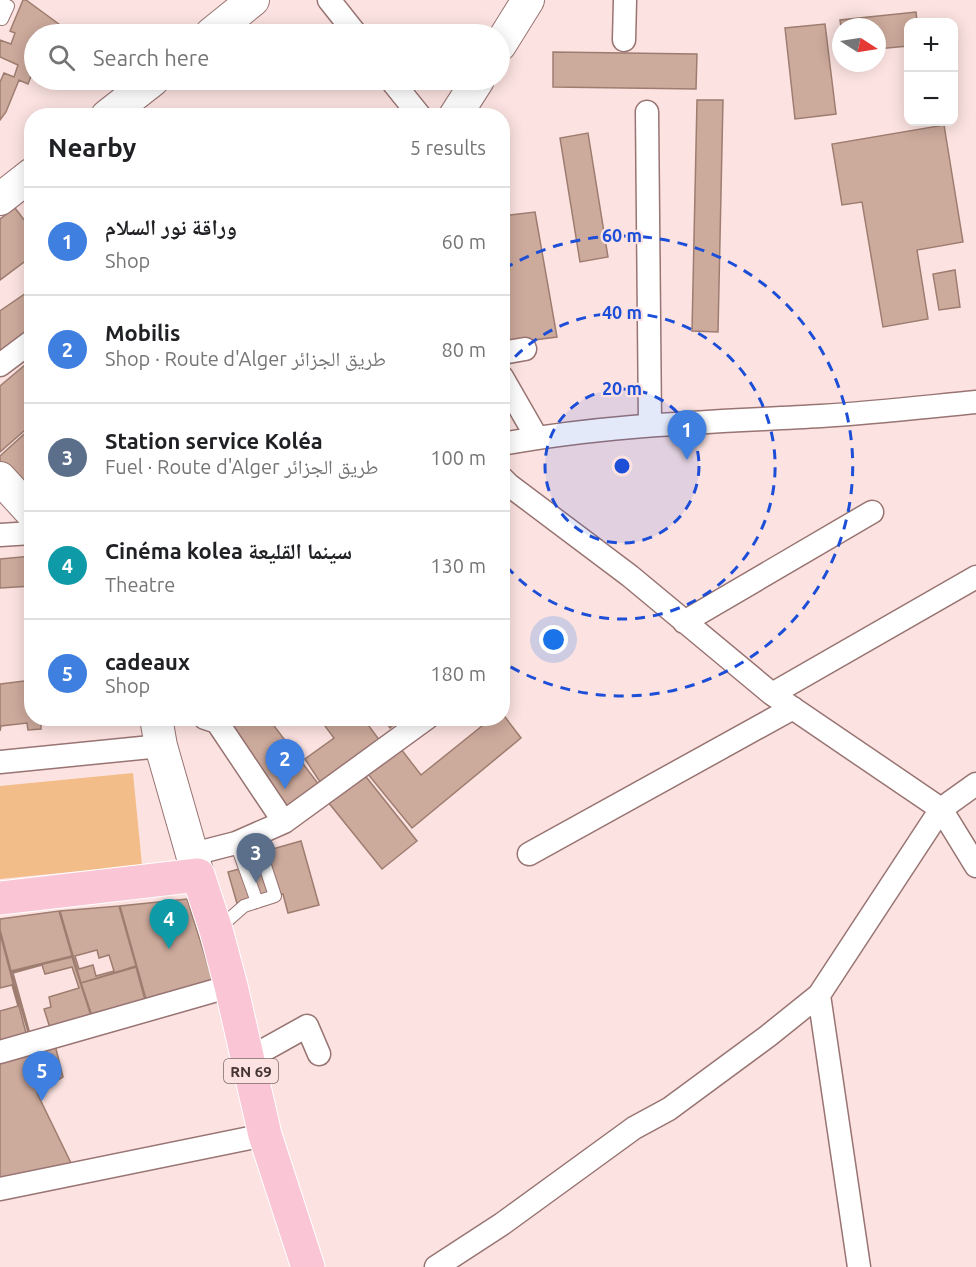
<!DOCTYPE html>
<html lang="en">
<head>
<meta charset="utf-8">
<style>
	body { margin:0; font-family:Ubuntu,"Noto Naskh Arabic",sans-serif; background:#f2f2f2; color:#202124 }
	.controls { position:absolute; right:18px; top:18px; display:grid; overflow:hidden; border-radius:12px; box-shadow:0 3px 15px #0003 }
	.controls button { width:54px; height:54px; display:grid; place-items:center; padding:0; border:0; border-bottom:2px solid #e0e0e0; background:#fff; color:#202124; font:30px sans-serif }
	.compass { position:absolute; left:832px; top:18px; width:54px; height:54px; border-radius:50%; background:#fff; box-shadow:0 3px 15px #0003; rotate:102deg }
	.you { position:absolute; left:554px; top:640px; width:21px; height:21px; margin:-15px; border:4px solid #fff; border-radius:50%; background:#1a73e8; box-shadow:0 0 0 9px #1a73e833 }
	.badge { display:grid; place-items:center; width:39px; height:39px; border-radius:50%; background:#ea580c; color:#fff; font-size:20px; font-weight:700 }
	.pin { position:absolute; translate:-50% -50px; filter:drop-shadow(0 2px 3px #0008) }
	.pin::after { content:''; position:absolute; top:32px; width:21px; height:18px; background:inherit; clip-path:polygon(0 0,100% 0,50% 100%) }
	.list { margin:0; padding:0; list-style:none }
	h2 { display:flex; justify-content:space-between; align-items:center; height:78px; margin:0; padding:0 24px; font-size:26px }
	h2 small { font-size:20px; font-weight:400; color:#757577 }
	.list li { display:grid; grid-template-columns:39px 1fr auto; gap:18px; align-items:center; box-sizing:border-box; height:108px; padding:0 24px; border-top:2px solid #e0e0e0 }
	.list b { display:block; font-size:22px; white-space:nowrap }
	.list p { margin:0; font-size:20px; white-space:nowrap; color:#757577 }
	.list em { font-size:20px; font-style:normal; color:#757577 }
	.icon { flex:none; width:33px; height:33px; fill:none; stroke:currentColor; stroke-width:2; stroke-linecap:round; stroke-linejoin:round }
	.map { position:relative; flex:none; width:976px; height:1267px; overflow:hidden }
	.search { position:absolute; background:#fff; box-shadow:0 3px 15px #0003; left:24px; top:24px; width:486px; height:66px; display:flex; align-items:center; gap:15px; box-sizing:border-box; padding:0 21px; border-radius:33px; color:#757577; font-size:22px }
	.panel { position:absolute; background:#fff; box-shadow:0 3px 15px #0003; left:24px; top:108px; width:486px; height:618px; border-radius:24px }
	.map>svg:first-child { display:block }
	.green { fill:#f3bd8a }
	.building { fill:#ccaa9c; stroke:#9e7d70; stroke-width:1.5; fill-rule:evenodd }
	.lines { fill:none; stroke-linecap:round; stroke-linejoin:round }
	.lane-casing { stroke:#987472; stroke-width:14 }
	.street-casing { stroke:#987472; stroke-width:25 }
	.secondary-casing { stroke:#987472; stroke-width:34 }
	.primary-casing { stroke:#fff; stroke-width:35 }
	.lane { stroke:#fff; stroke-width:12 }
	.street { stroke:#fff; stroke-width:22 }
	.secondary { stroke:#fff; stroke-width:32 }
	.primary { stroke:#fac6d6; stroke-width:33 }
	.ring { fill:none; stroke:#1d4ed8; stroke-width:3; stroke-dasharray:10 8 }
	.labels { text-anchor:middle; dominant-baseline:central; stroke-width:4.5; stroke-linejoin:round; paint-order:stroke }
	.shield { fill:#fce3e1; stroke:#7b6968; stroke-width:1.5 }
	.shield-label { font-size:15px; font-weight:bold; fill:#443534 }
	.centre { fill:#1d4ed8; stroke:#fce3e1; stroke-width:3 }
	.ring-label { font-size:18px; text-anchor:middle; font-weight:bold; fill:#1d4ed8; stroke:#fce3e1; stroke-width:4.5; stroke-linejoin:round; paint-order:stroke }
</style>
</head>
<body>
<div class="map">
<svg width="976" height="1267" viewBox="0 0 976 1267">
	<rect width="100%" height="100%" fill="#fce3e1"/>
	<path class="green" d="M133 773 142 865 0 879V786Z"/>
	<path class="building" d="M23 0H26L67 30 66 34H34L30 48 34 50V68L28 84 19 80 6 112 0 120V82L4 73 14 77 18 65 0 57V40L11 44 15 33 10 31Z
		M916 12 917 22H908V46L877 49V27H841L840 20Z
		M825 24 836 114 795 119 785 28Z
		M553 52 697 54 696 89 553 87Z
		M697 100H723L718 332 692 331Z
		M944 125 963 242 917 250 928 319 883 327 862 202 842 205 832 144Z
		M588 133 608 257 580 262 560 138Z
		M15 208 32 230V256L0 280V219Z
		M535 212 557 337 502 344V216Z
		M955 270 960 307 939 310 933 274Z
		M32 289V333L0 356V311Z
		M32 359V424L0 452V386Z
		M32 427V483L23 491 0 465V456Z
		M32 556V586L0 588V559Z
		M32 680V718L73 719 41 722V729L28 730 27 723 1 726 0 731V684Z
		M502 713 521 738 412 828 367 773 401 749 421 775 492 718H502Z
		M218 718H268L323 790 291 814Z
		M319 718H363L383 745 324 788 305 759 334 738Z
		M383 718H402L390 728Z
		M363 773 417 841 382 869 328 802Z
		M301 841 319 905 288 913 283 894 238 907 228 872 272 860 269 850Z
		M187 899 213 981 146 999 120 906Z
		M119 906 136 966 81 983 60 911ZM97 950 99 958 109 955 114 971 96 976 93 965 79 969 75 956Z
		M59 911 72 956 11 971 0 930V919Z
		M0 933 27 1037 0 1044V1011L18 1006 12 985 0 988Z
		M72 957 91 1016 29 1036 11 972ZM42 965 45 974 72 967 79 988 49 997 51 1007 44 1009 50 1028 30 1034 13 973Z
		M136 967 145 1000 92 1016 81 983Z
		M55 1045 63 1077 37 1093 71 1163 0 1182V1061Z"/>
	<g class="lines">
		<g class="lane-casing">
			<path id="lane" d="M0 3 8 6 2 19
				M236 843 257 902
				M219 928 244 906 275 896 255 835"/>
		</g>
		<g class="street-casing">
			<path id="street" d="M329 0 356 34
				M624 40 625 0
				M391 80 420 116
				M647 112 650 424
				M502 353 525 349
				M0 365 32 341
				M502 377 537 438
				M502 444C608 424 714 422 821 416 873 413 924 407 976 402
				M502 478 509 485 630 576 772 694 941 809 976 866
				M0 535 32 533
				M684 622 872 512
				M772 694 976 577
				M0 762 161 746
				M284 822 427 718
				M193 854 236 843 284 822 217 722 205 718
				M529 854 793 708
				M819 995 859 1267
				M0 1052 231 986
				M248 1059 307 1026 319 1054
				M0 1189 265 1135
				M436 1267 502 1224 634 1128 669 1109 768 1036 819 995 941 809 976 784"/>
		</g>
		<g class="secondary-casing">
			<path id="secondary" d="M211 34 253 0
				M500 45 528 0
				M107 116 153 80
				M455 116 478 80
				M0 199 32 174
				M0 478 32 513
				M156 718 161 746 198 875"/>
		</g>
		<g class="primary-casing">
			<path id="primary" d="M0 898 198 875 216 930 231 986 265 1135 308 1267"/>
		</g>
		<use href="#lane" class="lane"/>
		<use href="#street" class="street"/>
		<use href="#secondary" class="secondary"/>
		<use href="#primary" class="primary"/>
	</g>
	<circle cx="622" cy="466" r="77" fill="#1d4ed8" fill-opacity=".12"/>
	<g class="ring">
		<circle cx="622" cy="466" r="77"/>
		<path d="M503 370A153 153 0 1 1 503 562"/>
		<path d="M504 269A230 230 0 1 1 504 663"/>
	</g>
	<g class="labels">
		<rect class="shield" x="224" y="1059" width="54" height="24" rx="4.5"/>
		<g class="shield-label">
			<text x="251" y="1071">RN 69</text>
		</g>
	</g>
	<circle cx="622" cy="466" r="9" class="centre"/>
	<g class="ring-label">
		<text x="622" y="242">60 m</text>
		<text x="622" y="319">40 m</text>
		<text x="622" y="395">20 m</text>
	</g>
</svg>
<div class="controls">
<button>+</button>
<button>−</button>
</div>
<svg class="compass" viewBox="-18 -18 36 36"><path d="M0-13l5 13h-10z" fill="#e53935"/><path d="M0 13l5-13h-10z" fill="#757577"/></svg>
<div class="you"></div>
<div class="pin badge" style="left:687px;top:460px;background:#3f7fe0">1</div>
<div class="pin badge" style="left:285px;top:789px;background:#3f7fe0">2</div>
<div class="pin badge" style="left:256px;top:883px;background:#5c6f8a">3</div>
<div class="pin badge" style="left:169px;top:949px;background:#0f9aa8">4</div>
<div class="pin badge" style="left:42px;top:1101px;background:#3f7fe0">5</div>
<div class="search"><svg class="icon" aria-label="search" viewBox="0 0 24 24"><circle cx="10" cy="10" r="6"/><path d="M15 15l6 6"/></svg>Search here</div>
<section class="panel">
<h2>Nearby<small>5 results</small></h2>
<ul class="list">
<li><span class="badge" style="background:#3f7fe0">1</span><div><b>وراقة نور السلام</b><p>Shop</p></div><em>60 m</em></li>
<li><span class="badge" style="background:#3f7fe0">2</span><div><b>Mobilis</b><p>Shop · Route d'Alger طريق الجزائر</p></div><em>80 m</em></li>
<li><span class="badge" style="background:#5c6f8a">3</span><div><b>Station service Koléa</b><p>Fuel · Route d'Alger طريق الجزائر</p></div><em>100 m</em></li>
<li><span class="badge" style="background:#0f9aa8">4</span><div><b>Cinéma kolea سينما القليعة</b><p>Theatre</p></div><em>130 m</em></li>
<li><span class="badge" style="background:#3f7fe0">5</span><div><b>cadeaux</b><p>Shop</p></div><em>180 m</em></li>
</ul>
</section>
</div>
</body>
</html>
